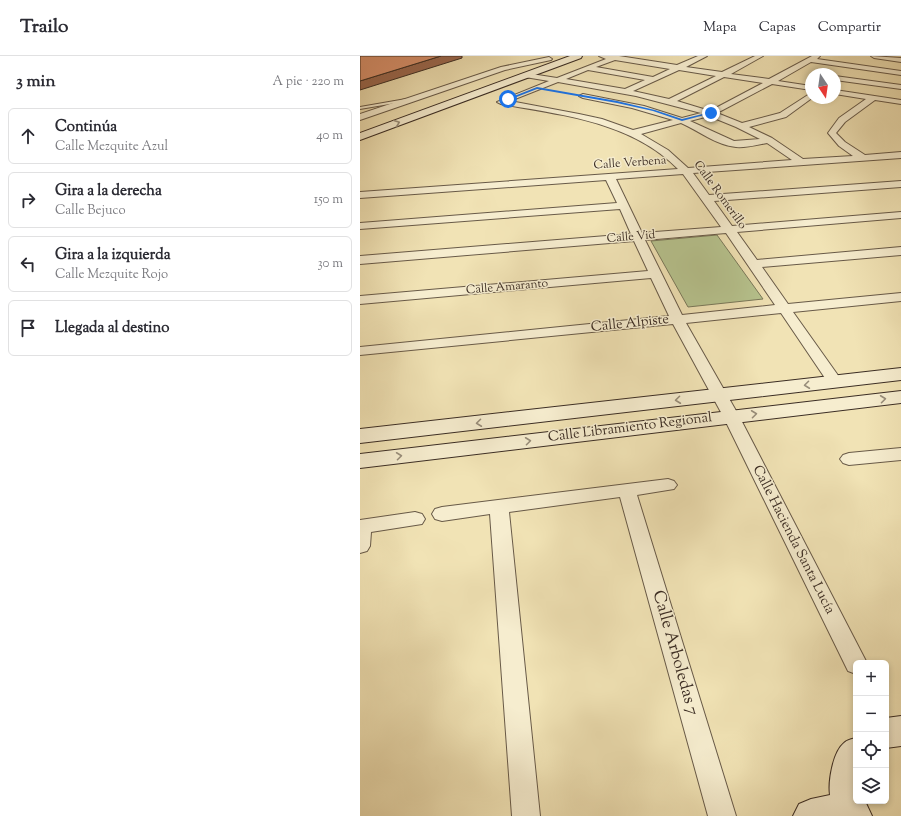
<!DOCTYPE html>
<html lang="es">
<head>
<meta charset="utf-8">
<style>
	body { margin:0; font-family:"Sorts Mill Goudy",serif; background:#f2f2f3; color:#2b2b33 }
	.controls { position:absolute; right:12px; bottom:12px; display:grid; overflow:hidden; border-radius:6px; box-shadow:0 2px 6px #0003 }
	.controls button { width:36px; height:36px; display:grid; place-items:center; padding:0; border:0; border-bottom:1px solid #e1e1e2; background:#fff; color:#2b2b33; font:20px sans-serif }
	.compass { position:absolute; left:445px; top:12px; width:36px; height:36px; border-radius:50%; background:#fff; box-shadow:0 2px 6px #0003; rotate:167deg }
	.stop { position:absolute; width:12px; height:12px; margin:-9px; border:3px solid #1a73e8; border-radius:50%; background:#fff }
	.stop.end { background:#1a73e8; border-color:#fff; box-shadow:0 1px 4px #0008 }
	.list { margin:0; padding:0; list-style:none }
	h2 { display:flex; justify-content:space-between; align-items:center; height:52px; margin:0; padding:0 16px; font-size:17px }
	h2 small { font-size:13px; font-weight:400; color:#7c7c81 }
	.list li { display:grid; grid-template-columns:26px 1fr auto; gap:12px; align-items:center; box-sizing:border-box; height:56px; margin:0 8px 8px; padding:0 8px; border:1px solid #e1e1e2; border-radius:6px }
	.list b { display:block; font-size:15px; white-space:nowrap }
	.list p { margin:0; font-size:13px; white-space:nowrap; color:#7c7c81 }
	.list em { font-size:13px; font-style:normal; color:#7c7c81 }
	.icon { flex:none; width:22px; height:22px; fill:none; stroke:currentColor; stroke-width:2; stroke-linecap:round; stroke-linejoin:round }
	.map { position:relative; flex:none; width:541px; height:760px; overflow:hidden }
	header { display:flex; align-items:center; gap:24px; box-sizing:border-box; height:56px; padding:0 20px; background:#fff; border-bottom:1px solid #e1e1e2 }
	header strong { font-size:19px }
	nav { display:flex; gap:22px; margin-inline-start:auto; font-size:14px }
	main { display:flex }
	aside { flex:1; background:#fff }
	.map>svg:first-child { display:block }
	.green { fill:#b7c48f; stroke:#79785a }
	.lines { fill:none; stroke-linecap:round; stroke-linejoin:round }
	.lane-casing { stroke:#685a48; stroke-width:2 }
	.street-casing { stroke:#685a48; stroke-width:2 }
	.secondary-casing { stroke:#3b2d24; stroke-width:2 }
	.lane { fill:#f6edcf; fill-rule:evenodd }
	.street { fill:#f6edcf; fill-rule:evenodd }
	.secondary { fill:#f6edcf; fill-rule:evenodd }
	.shaded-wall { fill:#9c6950; stroke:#3b2d24 }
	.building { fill:#df9672; stroke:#3b2d24 }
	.oneway { stroke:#988d7a }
	.route { fill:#1a73e8 }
	.labels { text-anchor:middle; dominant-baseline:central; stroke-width:3; stroke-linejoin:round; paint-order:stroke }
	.far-street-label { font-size:12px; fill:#3b2d24; stroke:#f6edcf }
	.street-label { font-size:14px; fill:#3b2d24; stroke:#f6edcf }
	.near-street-label { font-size:17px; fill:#3b2d24; stroke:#f6edcf }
</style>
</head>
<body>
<header>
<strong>Trailo</strong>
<nav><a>Mapa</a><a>Capas</a><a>Compartir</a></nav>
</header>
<main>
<aside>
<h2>3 min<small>A pie · 220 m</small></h2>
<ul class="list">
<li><svg class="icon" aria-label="ahead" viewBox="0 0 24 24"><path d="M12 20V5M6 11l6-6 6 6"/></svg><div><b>Continúa</b><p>Calle Mezquite Azul</p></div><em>40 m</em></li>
<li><svg class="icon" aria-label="right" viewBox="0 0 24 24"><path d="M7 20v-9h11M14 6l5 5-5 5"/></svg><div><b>Gira a la derecha</b><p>Calle Bejuco</p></div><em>150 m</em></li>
<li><svg class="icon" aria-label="left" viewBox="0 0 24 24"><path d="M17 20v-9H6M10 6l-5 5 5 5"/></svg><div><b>Gira a la izquierda</b><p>Calle Mezquite Rojo</p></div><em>30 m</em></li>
<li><svg class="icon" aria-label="arrive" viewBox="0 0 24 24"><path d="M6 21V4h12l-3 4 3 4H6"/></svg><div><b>Llegada al destino</b></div></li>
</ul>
</aside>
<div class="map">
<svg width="541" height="760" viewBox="0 0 541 760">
	<rect width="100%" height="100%" fill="#f1e3b5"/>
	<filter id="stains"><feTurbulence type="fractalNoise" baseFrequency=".005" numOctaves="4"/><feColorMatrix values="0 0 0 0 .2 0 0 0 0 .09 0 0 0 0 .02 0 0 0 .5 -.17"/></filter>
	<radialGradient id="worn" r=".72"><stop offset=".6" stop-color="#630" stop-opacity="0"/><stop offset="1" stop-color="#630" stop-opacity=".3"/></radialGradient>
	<path class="green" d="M357 179 403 243 328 251 291 185Z"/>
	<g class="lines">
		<g class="lane-casing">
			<path id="lane" d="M46 43 47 45 0 53V51Z"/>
		</g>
		<g class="street-casing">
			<path id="street" d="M239 0H259L317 9 338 0H347L326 11 362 16 395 0H403L371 18 409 23 452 0H460L457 3 541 15V19L451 6 418 25 451 30V34L412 28 357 57 382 67 420 57 451 37 452 42 426 61 389 71 412 82 443 103 493 100 479 90 468 77 479 62 506 43 475 38V34L541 44V48L515 44 485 66 476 77 485 86 505 99 541 96V102L333 117 349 139 541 125V131L354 145 372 170 541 156V162L377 176 397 204 541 191V199L402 211 428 248 541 237V245L433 256 482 325 479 328 474 330 469 328 421 257 326 267 379 360 507 607H496V618L488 615 363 360 313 268 0 299V291L309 260 291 222 0 248V240L288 215 274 185 0 208V200L271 178 260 153 0 173V167L257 147 246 124 0 142V136L318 113C272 66 203 59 141 48L137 46 189 25 165 21V17L197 22 246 3ZM255 4 310 13 293 21 236 11ZM228 14 285 24 265 33 206 23ZM319 14 356 20 309 43 273 35ZM364 21 403 27 350 55 317 45ZM198 26 276 40 341 57 322 62 284 50 223 38 219 40 223 42 272 52 313 64 273 74 242 63 219 58 150 45ZM349 60 376 71 400 83 374 85 330 65ZM321 67C339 75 356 89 376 91 386 92 397 89 407 87L432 104 328 112 308 94 281 78ZM323 118 361 171 282 177 256 123ZM366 177 415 249 322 259 285 184Z
				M511 0 541 2V6L514 2Z
				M189 1 192 3 191 4 145 14 0 64V58L141 11Z
				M475 20 541 29V33L475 24Z
				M541 392V404L489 409 483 407 480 403 483 399 489 397Z
				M308 423 314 425 317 429 314 433 277 439 376 760H348L260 441 149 456 180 760H152L130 458 82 465 75 463 72 458 75 453 82 451Z
				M55 456 62 458 65 463 62 468 11 476 10 490 7 495 0 497V464Z"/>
		</g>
		<g class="secondary-casing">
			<path id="secondary" d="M210 0H222L221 2 0 84V77Z
				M541 312V324L0 387V373Z
				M541 335V347L0 412V398Z
				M541 660V690L526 692V662Z
				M496 682V745H505L512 760H433L439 748 451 743 470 739C468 725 473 696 484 687 487 684 492 683 496 682Z"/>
		</g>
		<use href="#lane" class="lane"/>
		<use href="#street" class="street"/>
		<use href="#secondary" class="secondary"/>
	</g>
	<path class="shaded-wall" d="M81 0H102V2L0 34V25Z"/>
	<path class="building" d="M0 0H81L0 25Z"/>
	<defs><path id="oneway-chevron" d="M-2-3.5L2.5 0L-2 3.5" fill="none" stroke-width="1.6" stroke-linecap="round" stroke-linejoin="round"/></defs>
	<g class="oneway">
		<use href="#oneway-chevron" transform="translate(37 67) rotate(-20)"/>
		<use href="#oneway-chevron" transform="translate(447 329) rotate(173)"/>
		<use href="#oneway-chevron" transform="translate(523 343) rotate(-7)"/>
		<use href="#oneway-chevron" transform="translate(318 344) rotate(173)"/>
		<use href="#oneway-chevron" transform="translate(394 358) rotate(-7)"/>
		<use href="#oneway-chevron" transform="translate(119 367) rotate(173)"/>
		<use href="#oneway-chevron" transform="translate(168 385) rotate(-7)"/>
		<use href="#oneway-chevron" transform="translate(39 400) rotate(-7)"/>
	</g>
	<path class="route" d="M177 31 257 45 295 54 322 63 351 56 352 57 322 65 293 55 257 47 177 33 149 44 147 43Z"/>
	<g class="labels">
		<g class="far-street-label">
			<text transform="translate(270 107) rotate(-4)">Calle Verbena</text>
			<text transform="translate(360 139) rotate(54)">Calle Romerillo</text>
			<text transform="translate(271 181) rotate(-5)">Calle Vid</text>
			<text transform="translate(147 231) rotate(-5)">Calle Amaranto</text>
		</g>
		<g class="street-label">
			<text transform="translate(270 268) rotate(-6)">Calle Alpiste</text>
			<text transform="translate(270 372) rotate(-7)">Calle Libramiento Regional</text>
			<text transform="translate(433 484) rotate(63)">Calle Hacienda Santa Lucía</text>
		</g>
		<g class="near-street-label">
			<text transform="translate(315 597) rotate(74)">Calle Arboledas 7</text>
		</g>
	</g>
	<rect width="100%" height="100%" filter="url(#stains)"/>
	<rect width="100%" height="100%" fill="url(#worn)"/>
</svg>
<div class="controls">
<button>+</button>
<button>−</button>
<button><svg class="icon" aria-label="locate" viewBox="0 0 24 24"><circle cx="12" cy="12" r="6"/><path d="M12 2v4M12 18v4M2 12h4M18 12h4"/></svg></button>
<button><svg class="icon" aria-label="layers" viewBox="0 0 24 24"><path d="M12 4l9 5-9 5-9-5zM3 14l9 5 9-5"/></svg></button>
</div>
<svg class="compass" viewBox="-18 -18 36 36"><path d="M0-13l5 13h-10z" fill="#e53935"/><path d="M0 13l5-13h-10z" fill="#7c7c81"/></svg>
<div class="stop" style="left:148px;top:43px"></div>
<div class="stop end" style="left:351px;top:57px"></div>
</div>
</main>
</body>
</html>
